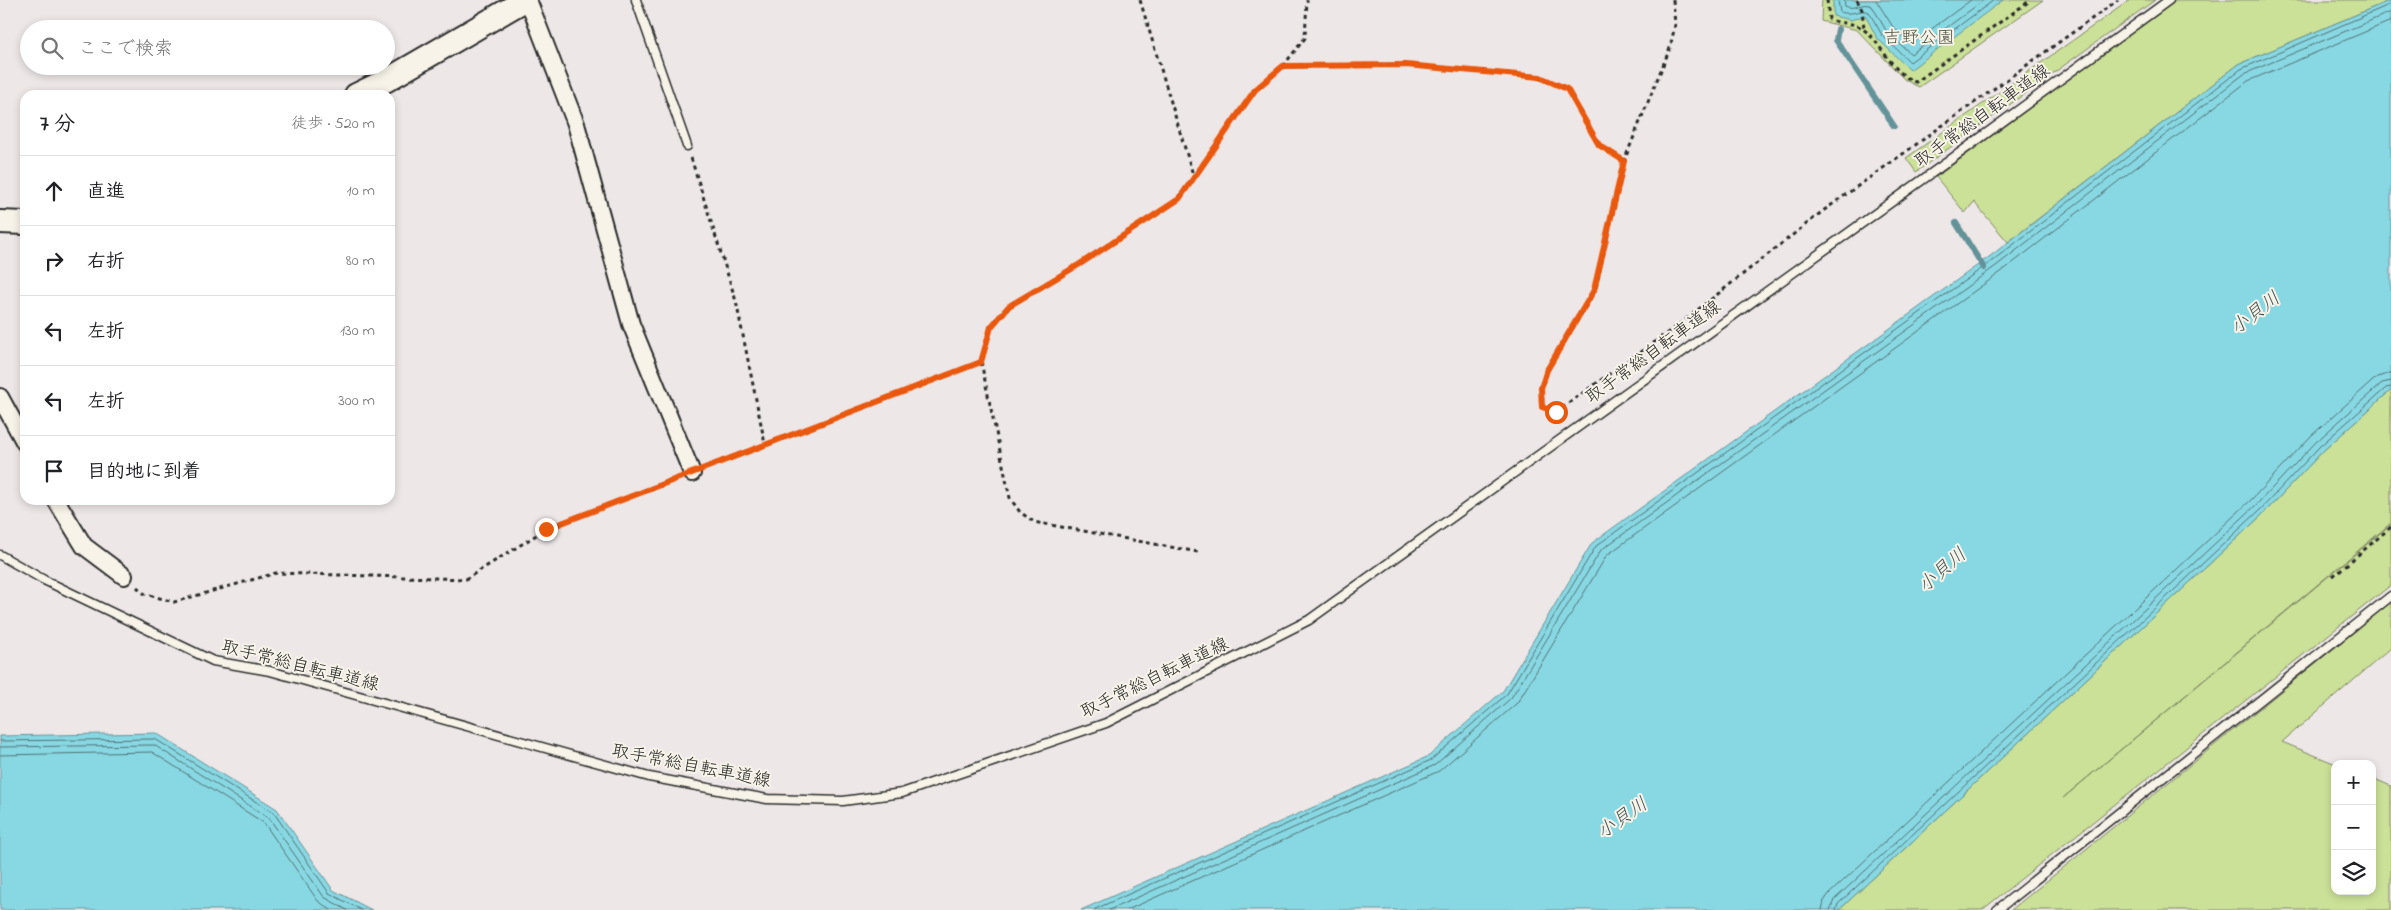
<!DOCTYPE html>
<html lang="ja">
<head>
<meta charset="utf-8">
<style>
	body { margin:0; font-family:"Indie Flower","Klee One",sans-serif; background:#f6f6f6; color:#202124 }
	.controls { position:absolute; right:15px; bottom:15px; display:grid; overflow:hidden; border-radius:10px; box-shadow:0 2px 8px #0003 }
	.controls button { width:45px; height:45px; display:grid; place-items:center; padding:0; border:0; border-bottom:1px solid #e0e0e0; background:#fff; color:#202124; font:25px sans-serif }
	.stop { position:absolute; width:15px; height:15px; margin:-11px; border:4px solid #ea580c; border-radius:50%; background:#fff }
	.stop.end { background:#ea580c; border-color:#fff; box-shadow:0 1px 5px #0008 }
	.list { margin:0; padding:0; list-style:none }
	h2 { display:flex; justify-content:space-between; align-items:center; height:65px; margin:0; padding:0 20px; font-size:21px }
	h2 small { font-size:16px; font-weight:400; color:#757577 }
	.list li { display:grid; grid-template-columns:32px 1fr auto; gap:15px; align-items:center; box-sizing:border-box; height:70px; padding:0 20px; border-top:1px solid #e0e0e0 }
	.list b { display:block; font-size:19px; white-space:nowrap }
	.list em { font-size:16px; font-style:normal; color:#757577 }
	.icon { flex:none; width:28px; height:28px; fill:none; stroke:currentColor; stroke-width:2; stroke-linecap:round; stroke-linejoin:round }
	.map { position:relative; flex:none; width:2391px; height:910px; overflow:hidden }
	.search { position:absolute; background:#fff; box-shadow:0 2px 8px #0003; left:20px; top:20px; width:375px; height:55px; display:flex; align-items:center; gap:12px; box-sizing:border-box; padding:0 18px; border-radius:28px; color:#757577; font-size:19px }
	.panel { position:absolute; background:#fff; box-shadow:0 2px 8px #0003; left:20px; top:90px; width:375px; height:415px; border-radius:15px }
	.map>svg:first-child { display:block }
	.green { fill:#cbe197; stroke:#7b8661 }
	.water { fill:#88d8e3; stroke:#639399 }
	.lines { fill:none; stroke-linecap:round; stroke-linejoin:round }
	.shore { stroke:#507075; stroke-width:1 }
	.stream { stroke:#639399; stroke-width:6 }
	.service-casing { stroke:#2b2b2b; stroke-width:11 }
	.minor-casing { stroke:#2b2b2b; stroke-width:20 }
	.secondary-casing { stroke:#2b2b2b; stroke-width:26 }
	.path { stroke:#2b2b2b; stroke-width:3; stroke-dasharray:4 4; stroke-linecap:butt }
	.service { stroke:#f7f3e8; stroke-width:8 }
	.minor { stroke:#f7f3e8; stroke-width:16 }
	.secondary { stroke:#f7f3e8; stroke-width:22 }
	.route { stroke:#ea580c; stroke-width:6 }
	.labels { text-anchor:middle; dominant-baseline:central; stroke-width:4; stroke-linejoin:round; paint-order:stroke }
	.park-label { font-size:18px; fill:#535846; stroke:#f7f3e8 }
	.street-label { font-size:18px; fill:#2b2b2b; stroke:#f7f3e8 }
	.water-label { font-size:19px; font-style:italic; fill:#425659; stroke:#f7f3e8 }
</style>
</head>
<body>
<div class="map">
<svg width="2391" height="910" viewBox="0 0 2391 910">
	<rect width="100%" height="100%" fill="#eee7e8"/>
	<filter id="ink" filterUnits="userSpaceOnUse"><feTurbulence type="fractalNoise" baseFrequency=".02" numOctaves="2"/><feDisplacementMap in="SourceGraphic" scale="10" xChannelSelector="R" yChannelSelector="G"/><feConvolveMatrix kernelMatrix="1 2 1 2 8 2 1 2 1" color-interpolation-filters="sRGB"/></filter>
	<g filter="url(#ink)">
		<path class="green" d="M1822 0H2043L1919 87 1905 80 1857 30 1821 21Z
			M2130 0H2155L1916 172 1906 158Z
			M2177 0H2391L2239 64 2008 242 1974 202 1965 213 1936 177Z
			M2391 390V523L2063 798 2391 524V585L1982 910H1839L2264 513 2324 450Z
			M2391 602V648L2282 742 2336 764 2335 891H2372V778L2391 786V910H2011Z"/>
		<path class="water" d="M1833 0H2003L1910 70 1877 38 1865 15 1851 20 1833 16Z
			M2391 0V390L2324 450 2264 513 1839 910H1081L1429 756 1503 691 1592 543 1989 257 2239 64Z
			M156 733 277 809 333 890 372 910H0V736Z"/>
		<g class="lines">
			<path class="shore" d="M1838 0 1840 12C1853 16 1861 8 1869 12L1882 35 1910 62 1994 0
				M1844 0 1845 6C1854 11 1862 1 1872 6L1887 32 1911 54 1984 0
				M1876 0 1893 27 1911 44 1971 0
				M0 741 155 739 274 813 329 893 361 910
				M0 747 154 745 269 818 324 897 347 910
				M0 755 152 752 264 823 318 901 331 910
				M1093 910 1431 760 1507 694 1596 546 1992 261 2241 69 2391 4
				M1109 910 1435 765 1511 698 1601 550 1996 266 2244 74 2391 12
				M1127 910 1439 771 1517 703 1607 555 2001 272 2248 81 2391 21
				M1822 910 1824 901 1829 894 2251 500 2311 436 2377 377 2391 373
				M1830 910 1834 900 2256 505 2316 442 2382 383 2391 381
				M1836 910 1838 904 2261 509 2320 446 2386 388 2391 387"/>
			<path class="stream" d="M1838 29 1836 40 1894 126
				M1956 223 1984 268"/>
			<g class="service-casing">
				<path id="service" d="M636 0 687 146
					M0 555 44 580 213 661 270 671 649 777 767 799 843 801 902 793 1106 723 1309 620 1950 160 2169 0
					M1997 910 2391 596"/>
			</g>
			<g class="minor-casing">
				<path id="minor" d="M528 0 576 124 631 324 692 473
					M0 397 25 443
					M56 500 84 546 124 576"/>
			</g>
			<g class="secondary-casing">
				<path id="secondary" d="M356 95 387 80 525 0
					M0 222 25 223"/>
			</g>
			<path class="path" d="M1140 0 1194 178
				M1673 0 1675 25 1670 48 1624 161 1595 290 1547 370 1541 388 1542 407 1556 412 1681 323 1823 211 2118 0
				M1827 0 1829 19C1840 25 1853 21 1863 29 1882 43 1892 74 1916 82L2031 0
				M1857 0 1862 10 1864 28
				M1283 66 1406 65 1540 77 1567 89 1599 145 1624 161
				M691 158 736 301 765 444
				M981 362 1010 498 1020 512 1034 522 1198 552
				M707 467 981 362 991 327 1009 306 1080 264 1179 199 1255 90 1283 66 1305 38 1307 0
				M2333 576 2391 527
				M137 587 145 594 174 602 276 573 466 579 546 529 675 479"/>
			<use href="#service" class="service"/>
			<use href="#minor" class="minor"/>
			<use href="#secondary" class="secondary"/>
		</g>
	</g>
	<g class="lines" filter="url(#ink)">
		<path class="route" d="M546 529 981 362 991 327 1009 306 1080 264 1179 199 1255 90 1283 66 1406 65 1540 77 1567 89 1599 145 1624 161 1594 290 1547 370 1541 388 1542 407 1556 412"/>
	</g>
	<g class="labels">
		<g class="park-label">
			<text x="1919" y="39">吉野公園</text>
		</g>
		<g class="street-label">
			<text transform="translate(1983 117) rotate(-36)">取手常総自転車道線</text>
			<text transform="translate(1654 353) rotate(-36)">取手常総自転車道線</text>
			<text transform="translate(300 667) rotate(14)">取手常総自転車道線</text>
			<text transform="translate(1155 679) rotate(-26)">取手常総自転車道線</text>
			<text transform="translate(691 767) rotate(11)">取手常総自転車道線</text>
		</g>
		<g class="water-label">
			<text transform="translate(2256 314) rotate(-38)">小貝川</text>
			<text transform="translate(1943 571) rotate(-41)">小貝川</text>
			<text transform="translate(1623 819) rotate(-35)">小貝川</text>
		</g>
	</g>
</svg>
<div class="controls">
<button>+</button>
<button>−</button>
<button><svg class="icon" aria-label="layers" viewBox="0 0 24 24"><path d="M12 4l9 5-9 5-9-5zM3 14l9 5 9-5"/></svg></button>
</div>
<div class="stop" style="left:1556px;top:412px"></div>
<div class="stop end" style="left:546px;top:529px"></div>
<div class="search"><svg class="icon" aria-label="search" viewBox="0 0 24 24"><circle cx="10" cy="10" r="6"/><path d="M15 15l6 6"/></svg>ここで検索</div>
<section class="panel">
<h2>7 分<small>徒歩 · 520 m</small></h2>
<ul class="list">
<li><svg class="icon" aria-label="ahead" viewBox="0 0 24 24"><path d="M12 20V5M6 11l6-6 6 6"/></svg><div><b>直進</b></div><em>10 m</em></li>
<li><svg class="icon" aria-label="right" viewBox="0 0 24 24"><path d="M7 20v-9h11M14 6l5 5-5 5"/></svg><div><b>右折</b></div><em>80 m</em></li>
<li><svg class="icon" aria-label="left" viewBox="0 0 24 24"><path d="M17 20v-9H6M10 6l-5 5 5 5"/></svg><div><b>左折</b></div><em>130 m</em></li>
<li><svg class="icon" aria-label="left" viewBox="0 0 24 24"><path d="M17 20v-9H6M10 6l-5 5 5 5"/></svg><div><b>左折</b></div><em>300 m</em></li>
<li><svg class="icon" aria-label="arrive" viewBox="0 0 24 24"><path d="M6 21V4h12l-3 4 3 4H6"/></svg><div><b>目的地に到着</b></div></li>
</ul>
</section>
</div>
</body>
</html>
